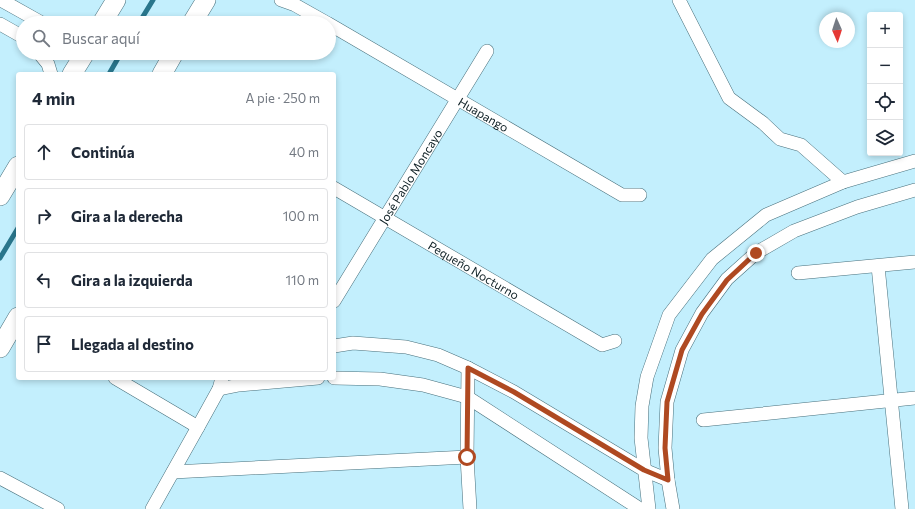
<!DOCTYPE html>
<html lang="es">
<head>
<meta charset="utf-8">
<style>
	body { margin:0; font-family:Commissioner,sans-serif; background:#f6f6f7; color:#1f2937 }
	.controls { position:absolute; right:12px; top:12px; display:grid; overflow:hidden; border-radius:4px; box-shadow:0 2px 6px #0003 }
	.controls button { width:36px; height:36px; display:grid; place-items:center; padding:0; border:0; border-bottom:1px solid #e0e1e3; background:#fff; color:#1f2937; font:20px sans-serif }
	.compass { position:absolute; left:819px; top:12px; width:36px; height:36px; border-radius:50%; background:#fff; box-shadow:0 2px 6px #0003; rotate:177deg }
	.stop { position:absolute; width:12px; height:12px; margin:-9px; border:3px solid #af4921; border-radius:50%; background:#fff }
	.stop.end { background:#af4921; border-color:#fff; box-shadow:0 1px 4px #0008 }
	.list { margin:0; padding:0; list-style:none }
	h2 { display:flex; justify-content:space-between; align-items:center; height:52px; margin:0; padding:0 16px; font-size:17px }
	h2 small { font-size:13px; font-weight:400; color:#747a83 }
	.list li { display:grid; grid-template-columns:26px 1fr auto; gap:12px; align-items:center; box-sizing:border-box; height:56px; margin:0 8px 8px; padding:0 8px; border:1px solid #e0e1e3; border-radius:4px }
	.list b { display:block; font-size:15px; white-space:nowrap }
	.list em { font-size:13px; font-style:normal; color:#747a83 }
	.icon { flex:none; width:22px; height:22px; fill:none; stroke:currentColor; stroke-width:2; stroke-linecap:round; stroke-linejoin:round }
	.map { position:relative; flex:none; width:915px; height:509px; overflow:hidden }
	.search { position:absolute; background:#fff; box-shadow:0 2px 6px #0003; left:16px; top:16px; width:320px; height:44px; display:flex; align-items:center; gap:10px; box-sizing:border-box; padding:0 14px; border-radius:22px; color:#747a83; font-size:15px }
	.panel { position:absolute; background:#fff; box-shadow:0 2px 6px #0003; left:16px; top:72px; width:320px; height:308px; border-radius:4px }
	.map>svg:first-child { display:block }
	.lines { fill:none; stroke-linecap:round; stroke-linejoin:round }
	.stream { stroke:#29768c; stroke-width:5 }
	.minor-casing { stroke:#48707c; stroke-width:14 }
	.secondary-casing { stroke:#48707c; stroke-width:20 }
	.minor { stroke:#fff; stroke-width:13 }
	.secondary { stroke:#fff; stroke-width:19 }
	.route { stroke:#af4921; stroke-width:5 }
	.labels { text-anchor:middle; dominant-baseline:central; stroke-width:3; stroke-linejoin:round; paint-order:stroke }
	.street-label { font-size:12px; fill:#0e1f24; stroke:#fff }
</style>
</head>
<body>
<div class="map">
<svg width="915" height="509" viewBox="0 0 915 509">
	<rect width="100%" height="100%" fill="#c3effd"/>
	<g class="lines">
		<path class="stream" d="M139 23 153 0
			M109 74 121 53
			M0 258 18 228"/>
		<g class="minor-casing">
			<g id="minor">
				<path d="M1 0 42 23"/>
				<path d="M281 0 295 5 327 23"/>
				<path d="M679 0 729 98 763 123 780 139 801 145 843 182"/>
				<path d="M0 24 23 37"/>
				<path id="s1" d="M329 24 622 195H640"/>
				<path d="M39 53 48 64 51 74"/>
				<path id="s2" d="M334 188 602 345 615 341"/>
				<path d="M878 266 902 509"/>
				<path d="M798 273 915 262"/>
				<path id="s3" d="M334 301 487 51"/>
				<path d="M334 346 353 343 406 347 438 355 468 368 514 392 644 470 668 480"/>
				<path d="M468 368 467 457 470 509"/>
				<path d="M115 378 198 427"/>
				<path d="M334 378 380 379 423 385 467 397 640 509"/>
				<path d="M219 389 239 385 318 378"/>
				<path d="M703 420 915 398"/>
				<path d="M173 472 467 457"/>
				<path d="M0 478 58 509"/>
				<path d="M152 509 198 427 219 389 222 378"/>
				<path d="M649 509 641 438 642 406 647 377 669 315 712 259 766 215 843 182 915 161"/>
				<path d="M673 509 668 480 665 448 667 402 682 350 702 313 727 279 756 253 794 231 857 207 915 190"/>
			</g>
		</g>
		<g class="secondary-casing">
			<path id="secondary" d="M102 23 116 0
				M192 23 206 0
				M72 74 85 53
				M162 74 174 53
				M0 196 18 166
				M0 348 18 317"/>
		</g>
		<use href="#minor" class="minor"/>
		<use href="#secondary" class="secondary"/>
	</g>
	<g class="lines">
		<path class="route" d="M467 457 468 368 514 392 644 470 668 480 665 448 667 402 682 350 702 314 727 280 756 253"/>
	</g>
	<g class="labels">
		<g class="street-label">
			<text stroke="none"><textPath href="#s1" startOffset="179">Huapango</textPath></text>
			<text stroke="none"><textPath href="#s3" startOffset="146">José Pablo Moncayo</textPath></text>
			<text stroke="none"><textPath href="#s2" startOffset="162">Pequeño Nocturno</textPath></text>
		</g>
	</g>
</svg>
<div class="controls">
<button>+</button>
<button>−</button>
<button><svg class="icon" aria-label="locate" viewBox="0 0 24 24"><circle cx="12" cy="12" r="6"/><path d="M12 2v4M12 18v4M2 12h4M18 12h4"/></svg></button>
<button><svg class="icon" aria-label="layers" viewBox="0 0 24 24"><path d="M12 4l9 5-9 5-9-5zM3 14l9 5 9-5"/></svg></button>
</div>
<svg class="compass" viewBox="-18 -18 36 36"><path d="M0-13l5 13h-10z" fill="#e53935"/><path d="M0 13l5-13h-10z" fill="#747a83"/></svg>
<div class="stop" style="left:467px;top:457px"></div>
<div class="stop end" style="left:756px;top:253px"></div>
<div class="search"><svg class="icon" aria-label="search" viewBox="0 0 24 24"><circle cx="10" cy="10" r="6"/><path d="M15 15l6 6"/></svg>Buscar aquí</div>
<section class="panel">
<h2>4 min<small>A pie · 250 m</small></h2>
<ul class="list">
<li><svg class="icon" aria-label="ahead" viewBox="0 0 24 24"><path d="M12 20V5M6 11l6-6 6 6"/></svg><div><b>Continúa</b></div><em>40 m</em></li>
<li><svg class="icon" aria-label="right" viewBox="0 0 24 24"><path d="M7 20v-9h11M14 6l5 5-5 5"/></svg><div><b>Gira a la derecha</b></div><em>100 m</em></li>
<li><svg class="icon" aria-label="left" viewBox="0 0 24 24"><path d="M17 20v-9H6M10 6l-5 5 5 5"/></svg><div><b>Gira a la izquierda</b></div><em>110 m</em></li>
<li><svg class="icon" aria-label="arrive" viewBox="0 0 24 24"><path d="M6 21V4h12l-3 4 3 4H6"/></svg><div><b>Llegada al destino</b></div></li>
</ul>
</section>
</div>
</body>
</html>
